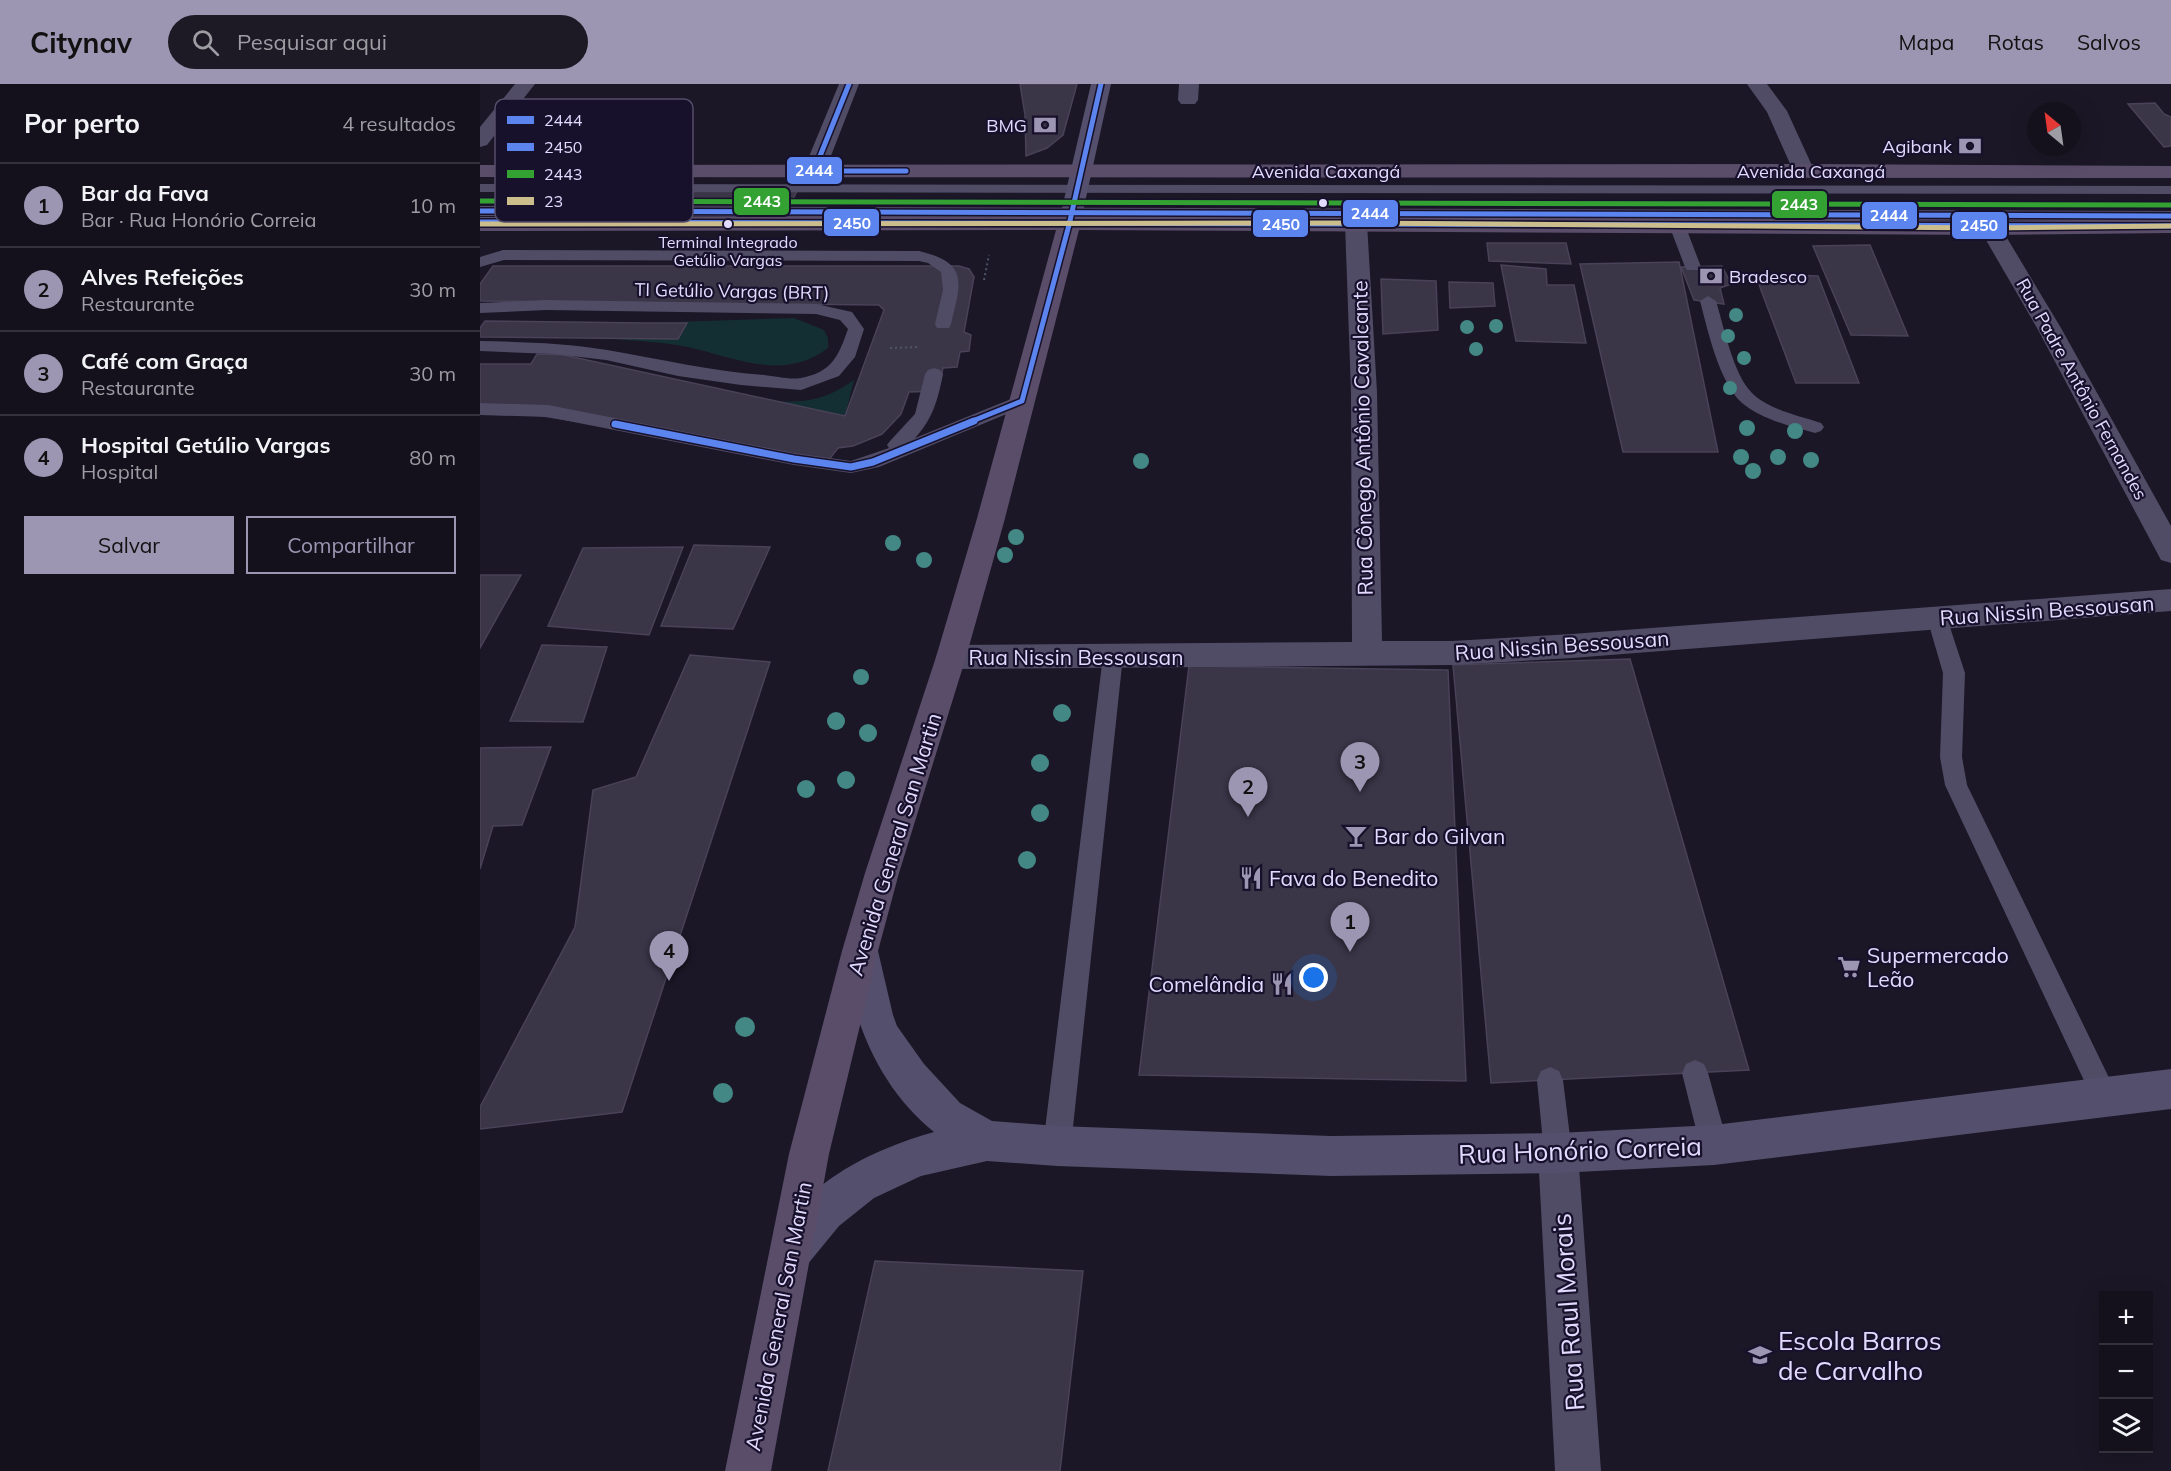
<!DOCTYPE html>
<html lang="pt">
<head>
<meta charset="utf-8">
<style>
	body { margin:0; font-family:Mulish,sans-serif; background:#1d1a25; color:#f1f3f6 }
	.controls { position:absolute; right:18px; bottom:18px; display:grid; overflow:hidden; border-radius:0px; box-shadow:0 6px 24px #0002 }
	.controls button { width:54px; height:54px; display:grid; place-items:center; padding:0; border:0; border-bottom:2px solid #33313b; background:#14111c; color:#f1f3f6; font:30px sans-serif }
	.compass { position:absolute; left:1547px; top:18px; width:54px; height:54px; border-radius:50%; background:#14111c; box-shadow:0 6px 24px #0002; rotate:331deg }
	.you { position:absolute; left:834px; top:894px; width:21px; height:21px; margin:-15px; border:4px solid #fff; border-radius:50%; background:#1a73e8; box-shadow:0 0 0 9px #1a73e833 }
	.badge { display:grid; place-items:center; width:39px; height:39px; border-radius:50%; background:#9d96b3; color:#111; font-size:20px; font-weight:700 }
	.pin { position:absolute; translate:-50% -50px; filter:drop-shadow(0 2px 3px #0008) }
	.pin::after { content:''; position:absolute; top:32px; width:21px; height:18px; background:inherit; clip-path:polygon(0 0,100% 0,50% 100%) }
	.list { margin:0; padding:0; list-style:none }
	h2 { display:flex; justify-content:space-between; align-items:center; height:78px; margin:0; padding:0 24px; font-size:26px }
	h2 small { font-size:20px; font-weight:400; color:#9d9da3 }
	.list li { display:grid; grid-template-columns:39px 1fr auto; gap:18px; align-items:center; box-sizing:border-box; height:84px; padding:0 24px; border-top:2px solid #33313b }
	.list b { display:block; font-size:22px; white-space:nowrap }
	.list p { margin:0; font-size:20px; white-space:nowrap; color:#9d9da3 }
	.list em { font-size:20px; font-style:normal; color:#9d9da3 }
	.actions { display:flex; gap:12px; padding:18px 24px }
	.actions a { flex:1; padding:14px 0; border:2px solid #9d96b3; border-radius:0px; text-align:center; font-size:21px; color:#9d96b3 }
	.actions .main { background:#9d96b3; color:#111 }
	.icon { flex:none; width:33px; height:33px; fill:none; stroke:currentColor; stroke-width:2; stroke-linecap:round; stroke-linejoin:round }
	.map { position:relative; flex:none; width:1691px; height:1387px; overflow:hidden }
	header { display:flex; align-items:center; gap:36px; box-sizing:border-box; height:84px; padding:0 30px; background:#9d96b3; color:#111 }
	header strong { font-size:28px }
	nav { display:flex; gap:33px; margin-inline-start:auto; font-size:21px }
	.search { width:420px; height:54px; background:#1d1a25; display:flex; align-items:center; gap:15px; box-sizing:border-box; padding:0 21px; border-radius:33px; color:#9d9da3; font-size:22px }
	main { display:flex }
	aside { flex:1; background:#14111c }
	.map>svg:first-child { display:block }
	.green { fill:#142f34 }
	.building { fill:#3a3547; stroke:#494258; stroke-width:1.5 }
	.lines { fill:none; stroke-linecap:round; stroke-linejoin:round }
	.path { stroke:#4b5667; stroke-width:2; stroke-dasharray:2 3; stroke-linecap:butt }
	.lane { fill:#504c66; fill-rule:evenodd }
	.street { fill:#504c66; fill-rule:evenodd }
	.secondary { fill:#544f6c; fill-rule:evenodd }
	.primary { fill:#5a4d6a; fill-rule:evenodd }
	.bus-1-far1-casing { stroke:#18112c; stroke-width:8 }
	.bus-1-casing { stroke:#18112c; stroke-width:10 }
	.bus-2-casing { stroke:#18112c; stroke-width:8 }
	.bus-3-casing { stroke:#18112c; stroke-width:8 }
	.bus-4-casing { stroke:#18112c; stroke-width:8 }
	.bus-1-far1 { stroke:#5b84ef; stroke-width:5 }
	.bus-1 { stroke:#5b84ef; stroke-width:7 }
	.bus-2 { stroke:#5b84ef; stroke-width:5 }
	.bus-3 { stroke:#33a233; stroke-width:5 }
	.bus-4 { stroke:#ccbe8c; stroke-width:5 }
	.tree { fill:#438885 }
	.bus-dot { fill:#e3dbff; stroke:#18112c; stroke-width:2 }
	.labels { text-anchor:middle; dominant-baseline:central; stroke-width:4.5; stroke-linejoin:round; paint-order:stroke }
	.far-bus-label { font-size:16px; fill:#e3dbff; stroke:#18112c }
	.far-poi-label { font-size:18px; fill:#e3dbff; stroke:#18112c; text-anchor:end }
	.far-street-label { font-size:18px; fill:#e3dbff; stroke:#18112c }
	.street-label { font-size:21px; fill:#e3dbff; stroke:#18112c }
	.poi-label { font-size:21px; fill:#e3dbff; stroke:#18112c; text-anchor:start }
	.near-street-label { font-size:26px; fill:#e3dbff; stroke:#18112c }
	.near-poi-label { font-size:26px; fill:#e3dbff; stroke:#18112c; text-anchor:start }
	.key { fill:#18112c; stroke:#554e6b; stroke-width:1.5 }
	.key-label { font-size:16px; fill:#e3dbff }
	.line-badge { stroke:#18112c; stroke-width:2 }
	.badge-label { font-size:16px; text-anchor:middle; font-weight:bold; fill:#fff }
</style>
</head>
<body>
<header>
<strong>Citynav</strong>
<div class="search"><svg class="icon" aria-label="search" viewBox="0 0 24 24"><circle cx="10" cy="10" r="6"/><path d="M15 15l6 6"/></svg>Pesquisar aqui</div>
<nav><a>Mapa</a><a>Rotas</a><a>Salvos</a></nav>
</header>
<main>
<aside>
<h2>Por perto<small>4 resultados</small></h2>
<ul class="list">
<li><span class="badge">1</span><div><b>Bar da Fava</b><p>Bar · Rua Honório Correia</p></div><em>10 m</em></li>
<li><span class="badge">2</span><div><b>Alves Refeições</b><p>Restaurante</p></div><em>30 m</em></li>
<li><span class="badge">3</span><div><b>Café com Graça</b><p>Restaurante</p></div><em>30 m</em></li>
<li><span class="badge">4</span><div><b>Hospital Getúlio Vargas</b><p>Hospital</p></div><em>80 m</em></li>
</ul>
<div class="actions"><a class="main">Salvar</a><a>Compartilhar</a></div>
</aside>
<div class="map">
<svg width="1691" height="1387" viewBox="0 0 1691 1387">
	<rect width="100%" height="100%" fill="#1b1726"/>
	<path class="green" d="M314 234 344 246 348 254V264C302 299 253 272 203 262 181 258 157 257 135 255H198L207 240 167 239Z
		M374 296 365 332 292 317C327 319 345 316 374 296Z"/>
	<path class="building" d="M540 0H597L583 51 567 64 546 72 545 31Z
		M1675 19 1684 30 1691 33V62L1684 63 1648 20Z
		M115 106 317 107 308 125 102 124Z
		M1007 159H1086L1091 180 1009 177Z
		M1390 161 1428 252 1371 251 1333 162Z
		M1199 178 1238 368H1143L1100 180Z
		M1021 181 1066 185 1067 201H1094L1106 259 1036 257Z
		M13 182H479L489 185 494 193 484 248 491 251 489 267 480 268 477 283 463 284 458 307 429 308 421 330 402 350 373 362 358 364 348 377 0 322V280H51L57 270 84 271 365 332 404 226 399 221 0 217V200Z
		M1242 182 1251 200 1240 204 1244 220 1214 216 1201 183Z
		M1275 190 1338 192 1379 299H1316Z
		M901 195 956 197 958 246 903 250Z
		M969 198 1013 199 1015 222 970 224Z
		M5 237 167 239H207L198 255 0 253V244Z
		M214 461 290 463 253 545 181 542Z
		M203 463 169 551 68 542 103 464Z
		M0 491H41L0 564Z
		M62 561 127 563 103 638 30 637Z
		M210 571 290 578 142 1028 0 1045V1023L95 843 113 706 156 693Z
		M1150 575 1269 986 1011 999 973 581Z
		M709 582 968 586 986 997 659 991Z
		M71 663 42 741 13 742 0 785V664Z
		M395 1177 603 1187 580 1387H348Z"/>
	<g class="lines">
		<path class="path" d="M504 196 509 171
			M410 264 440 263"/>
		<path class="lane" d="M0 100 1691 102V110L0 108Z
			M0 122 1691 127V137L0 132Z
			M1197 136 1205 141 1221 183 1219 186H1207L1205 183 1189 141Z
			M23 166 439 167C489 179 481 198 471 240L469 244H457L455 240 463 206 461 188 448 179 439 177 24 176 0 183V173Z
			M1228 212 1236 217C1244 243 1253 290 1272 309 1289 326 1320 332 1341 339L1344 343 1341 347 1335 349C1312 343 1281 335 1262 319 1239 298 1228 247 1220 217Z
			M66 216 336 220 372 228 384 245 375 273 359 292 321 306 261 301 198 292 126 276 74 270 0 267V257C42 258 85 259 127 266 180 275 231 287 284 291 295 292 310 296 321 294 352 288 358 273 368 245L360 236 336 230 66 226 0 229V219Z
			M454 284 460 286 463 290C458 315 453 335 435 354L536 313H548L551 317 548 321 399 383 371 389 314 381 68 333 0 331V319L68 321 314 369 371 377 409 364 407 361 410 357 435 330 445 290 448 286Z
			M1457 526 1464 528 1467 534 1485 589 1482 673 1487 701 1634 1004 1638 1013 1634 1022 1625 1026 1616 1022 1465 701 1460 673 1463 589 1447 534 1450 528Z
			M633 564 640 566 643 572 591 1062 587 1072 577 1076 567 1072 563 1062 623 572 626 566Z
			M1215 976 1224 980 1228 989 1248 1061 1244 1071 1234 1075 1224 1071 1220 1061 1202 989 1206 980Z
			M1070 983 1079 987 1083 996 1092 1069 1088 1079 1078 1083 1068 1079 1064 1069 1057 996 1061 987Z"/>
		<path class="street" d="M35 0H55L7 61 0 63V43Z
			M359 0H379L345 87 342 92 334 93 326 92 323 87Z
			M699 0H719L718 16 715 20H701L698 16Z
			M1267 0H1287L1307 27 1334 86 1331 91 1323 92 1315 91 1287 28Z
			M876 132 884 134 887 139 897 308 902 557H972L1092 550 1691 505V527L1092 574 972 581 471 585 460 582 456 573 460 564 471 561 872 558 871 308 865 139 868 134Z
			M1510 137 1518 139 1581 244 1691 442V479L1681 476 1557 244 1499 144 1502 139Z
			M1078 1049 1092 1055 1098 1069 1121 1387H1075L1058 1069 1064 1055Z"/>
		<path class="secondary" d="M611 0H631L600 141 597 146 589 148 581 146 578 141Z
			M380 850 393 855 398 867 413 931 417 942 444 980 480 1019 512 1037 577 1042 851 1052 1078 1049 1234 1041 1691 985V1025L1234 1081 1078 1089 851 1092 577 1082 507 1077 441 1092 394 1114 359 1142 327 1181 312 1187 297 1181 291 1166C318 1101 390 1066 454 1048 408 1011 380 956 369 899 365 882 360 871 367 855Z"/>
		<path class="primary" d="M1323 80 1691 82V94L0 93V81Z
			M876 132 1510 137 1691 135V149L1510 151 599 146 524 438 486 573 419 789 398 867 349 1070 291 1387H245L309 1070 362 867 385 789 456 573 496 438 576 146 0 147V133Z"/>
		<g class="bus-1-far1-casing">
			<path id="bus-1-far1" d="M369 0 334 87H426
				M0 127 1691 132
				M490 338 542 317 589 141 621 0"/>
		</g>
		<g class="bus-1-casing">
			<path id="bus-1" d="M135 340 314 375 371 383 393 378 494 337"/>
		</g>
		<g class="bus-2-casing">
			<path id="bus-2" d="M0 138 1691 142"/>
		</g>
		<g class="bus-3-casing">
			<path id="bus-3" d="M0 117 1691 121"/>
		</g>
		<g class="bus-4-casing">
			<path id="bus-4" d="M0 140 876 139 1510 144 1691 142"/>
		</g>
		<use href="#bus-1-far1" class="bus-1-far1"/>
		<use href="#bus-1" class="bus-1"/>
		<use href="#bus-2" class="bus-2"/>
		<use href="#bus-3" class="bus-3"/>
		<use href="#bus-4" class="bus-4"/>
	</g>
	<g class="tree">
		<circle cx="1256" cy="231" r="7"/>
		<circle cx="1016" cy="242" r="7"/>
		<circle cx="987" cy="243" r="7"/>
		<circle cx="1248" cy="252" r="7"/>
		<circle cx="996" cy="265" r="7"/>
		<circle cx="1264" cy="274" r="7"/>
		<circle cx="1250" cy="304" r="7"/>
		<circle cx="1267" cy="344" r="8"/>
		<circle cx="1315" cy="347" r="8"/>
		<circle cx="1261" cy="373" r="8"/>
		<circle cx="1298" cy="373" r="8"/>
		<circle cx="1331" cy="376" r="8"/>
		<circle cx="661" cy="377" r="8"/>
		<circle cx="1273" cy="387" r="8"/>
		<circle cx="536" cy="453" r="8"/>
		<circle cx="413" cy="459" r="8"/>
		<circle cx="525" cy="471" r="8"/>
		<circle cx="444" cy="476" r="8"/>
		<circle cx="381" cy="593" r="8"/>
		<circle cx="582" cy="629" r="9"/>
		<circle cx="356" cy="637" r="9"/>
		<circle cx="388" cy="649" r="9"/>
		<circle cx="560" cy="679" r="9"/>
		<circle cx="366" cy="696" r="9"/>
		<circle cx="326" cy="705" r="9"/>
		<circle cx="560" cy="729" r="9"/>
		<circle cx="547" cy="776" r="9"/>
		<circle cx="265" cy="943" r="10"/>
		<circle cx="243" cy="1009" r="10"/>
	</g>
	<defs>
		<g id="bank-bare" transform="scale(1.8)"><path d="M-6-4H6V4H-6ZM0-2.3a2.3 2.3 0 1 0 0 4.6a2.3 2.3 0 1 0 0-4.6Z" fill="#9d96b3" stroke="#18112c" stroke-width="2.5" paint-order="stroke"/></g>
		<g id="bar-bare" transform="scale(1.8)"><path d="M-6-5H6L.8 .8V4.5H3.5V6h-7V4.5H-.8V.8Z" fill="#9d96b3" stroke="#18112c" stroke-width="2.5" paint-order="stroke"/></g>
		<g id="restaurant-bare" transform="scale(1.8)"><path d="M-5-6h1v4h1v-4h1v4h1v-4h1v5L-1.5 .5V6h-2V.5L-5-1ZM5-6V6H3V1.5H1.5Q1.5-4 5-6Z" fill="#9d96b3" stroke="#18112c" stroke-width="2.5" paint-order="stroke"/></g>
		<g id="supermarket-bare" transform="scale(1.8)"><path d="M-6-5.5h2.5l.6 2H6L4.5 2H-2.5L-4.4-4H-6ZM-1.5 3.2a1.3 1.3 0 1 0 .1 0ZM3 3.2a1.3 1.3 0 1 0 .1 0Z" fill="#9d96b3" stroke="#18112c" stroke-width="2.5" paint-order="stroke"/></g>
		<g id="school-bare" transform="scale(1.8)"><path d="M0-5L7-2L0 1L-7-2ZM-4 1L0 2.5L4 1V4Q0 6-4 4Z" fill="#9d96b3" stroke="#18112c" stroke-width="2.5" paint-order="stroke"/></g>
	</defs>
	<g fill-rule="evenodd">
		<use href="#bank-bare" x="565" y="41"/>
		<use href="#bank-bare" x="1490" y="62"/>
		<use href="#bank-bare" x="1231" y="192"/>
		<use href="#bar-bare" x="876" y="752"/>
		<use href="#restaurant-bare" x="771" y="794"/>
		<use href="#supermarket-bare" x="1369" y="883"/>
		<use href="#restaurant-bare" x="802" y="900"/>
		<use href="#school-bare" x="1280" y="1271"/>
	</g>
	<g class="bus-dot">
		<circle cx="843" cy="119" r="5"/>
		<circle cx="248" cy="140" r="5"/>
	</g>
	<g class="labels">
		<g class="far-bus-label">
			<text x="248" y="158">Terminal Integrado<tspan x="248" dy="18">Getúlio Vargas</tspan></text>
		</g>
		<g class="far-poi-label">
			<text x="547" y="41">BMG</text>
			<text x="1472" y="62">Agibank</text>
			<text x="1249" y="192" text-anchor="start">Bradesco</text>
		</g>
		<g class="far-street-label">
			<text x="846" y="87">Avenida Caxangá</text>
			<text x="1331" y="87">Avenida Caxangá</text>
			<text transform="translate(252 207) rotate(1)">TI Getúlio Vargas (BRT)</text>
			<text transform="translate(1602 305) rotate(61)">Rua Padre Antônio Fernandes</text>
		</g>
		<g class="street-label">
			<text transform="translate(882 354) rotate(-91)">Rua Cônego Antônio Cavalcante</text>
			<text transform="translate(1567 526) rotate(-4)">Rua Nissin Bessousan</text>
			<text transform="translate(1082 561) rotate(-4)">Rua Nissin Bessousan</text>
			<text x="596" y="573">Rua Nissin Bessousan</text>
			<text transform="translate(414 760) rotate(-73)">Avenida General San Martin</text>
			<text transform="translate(298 1232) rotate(-79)">Avenida General San Martin</text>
		</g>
		<g class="poi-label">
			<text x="894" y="752">Bar do Gilvan</text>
			<text x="789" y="794">Fava do Benedito</text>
			<text x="1387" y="871">Supermercado<tspan x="1387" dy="24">Leão</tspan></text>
			<text x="784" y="900" text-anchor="end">Comelândia</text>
		</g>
		<g class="near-street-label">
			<text transform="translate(1100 1066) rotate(-2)">Rua Honório Correia</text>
			<text transform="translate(1088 1228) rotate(-94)">Rua Raul Morais</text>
		</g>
		<g class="near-poi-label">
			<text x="1298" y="1256">Escola Barros<tspan x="1298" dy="30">de Carvalho</tspan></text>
		</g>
	</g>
	<rect x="15" y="15" width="198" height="123" rx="9" class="key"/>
	<rect x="27" y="32" width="27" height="8" fill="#5b84ef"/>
	<rect x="27" y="59" width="27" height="8" fill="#5b84ef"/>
	<rect x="27" y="86" width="27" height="8" fill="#33a233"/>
	<rect x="27" y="113" width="27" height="8" fill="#ccbe8c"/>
	<g class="key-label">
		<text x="64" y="42">2444</text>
		<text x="64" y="69">2450</text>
		<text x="64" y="96">2443</text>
		<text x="64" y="123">23</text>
	</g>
	<g class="line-badge">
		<rect x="306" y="72" width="57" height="29" rx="6" fill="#5b84ef"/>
		<rect x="253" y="103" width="57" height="29" rx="6" fill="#33a233"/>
		<rect x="1291" y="106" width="57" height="29" rx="6" fill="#33a233"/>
		<rect x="862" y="115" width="57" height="29" rx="6" fill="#5b84ef"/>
		<rect x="1381" y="117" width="57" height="29" rx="6" fill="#5b84ef"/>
		<rect x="343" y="124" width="57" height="29" rx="6" fill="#5b84ef"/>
		<rect x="772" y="125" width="57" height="29" rx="6" fill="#5b84ef"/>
		<rect x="1471" y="127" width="57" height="29" rx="6" fill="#5b84ef"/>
	</g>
	<g class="badge-label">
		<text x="334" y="92">2444</text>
		<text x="282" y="123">2443</text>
		<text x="1319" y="126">2443</text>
		<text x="890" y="135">2444</text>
		<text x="1409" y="137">2444</text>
		<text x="372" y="145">2450</text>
		<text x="801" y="146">2450</text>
		<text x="1499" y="147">2450</text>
	</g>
</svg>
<div class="controls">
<button>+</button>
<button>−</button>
<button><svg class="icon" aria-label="layers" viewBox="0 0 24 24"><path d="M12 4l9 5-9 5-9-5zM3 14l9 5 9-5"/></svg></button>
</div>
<svg class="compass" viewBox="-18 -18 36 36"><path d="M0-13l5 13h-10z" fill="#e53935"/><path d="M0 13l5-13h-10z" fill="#9d9da3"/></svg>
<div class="you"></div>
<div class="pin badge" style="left:870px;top:868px">1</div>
<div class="pin badge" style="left:768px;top:733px">2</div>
<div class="pin badge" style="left:880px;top:708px">3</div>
<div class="pin badge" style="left:189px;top:897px">4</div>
</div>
</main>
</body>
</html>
